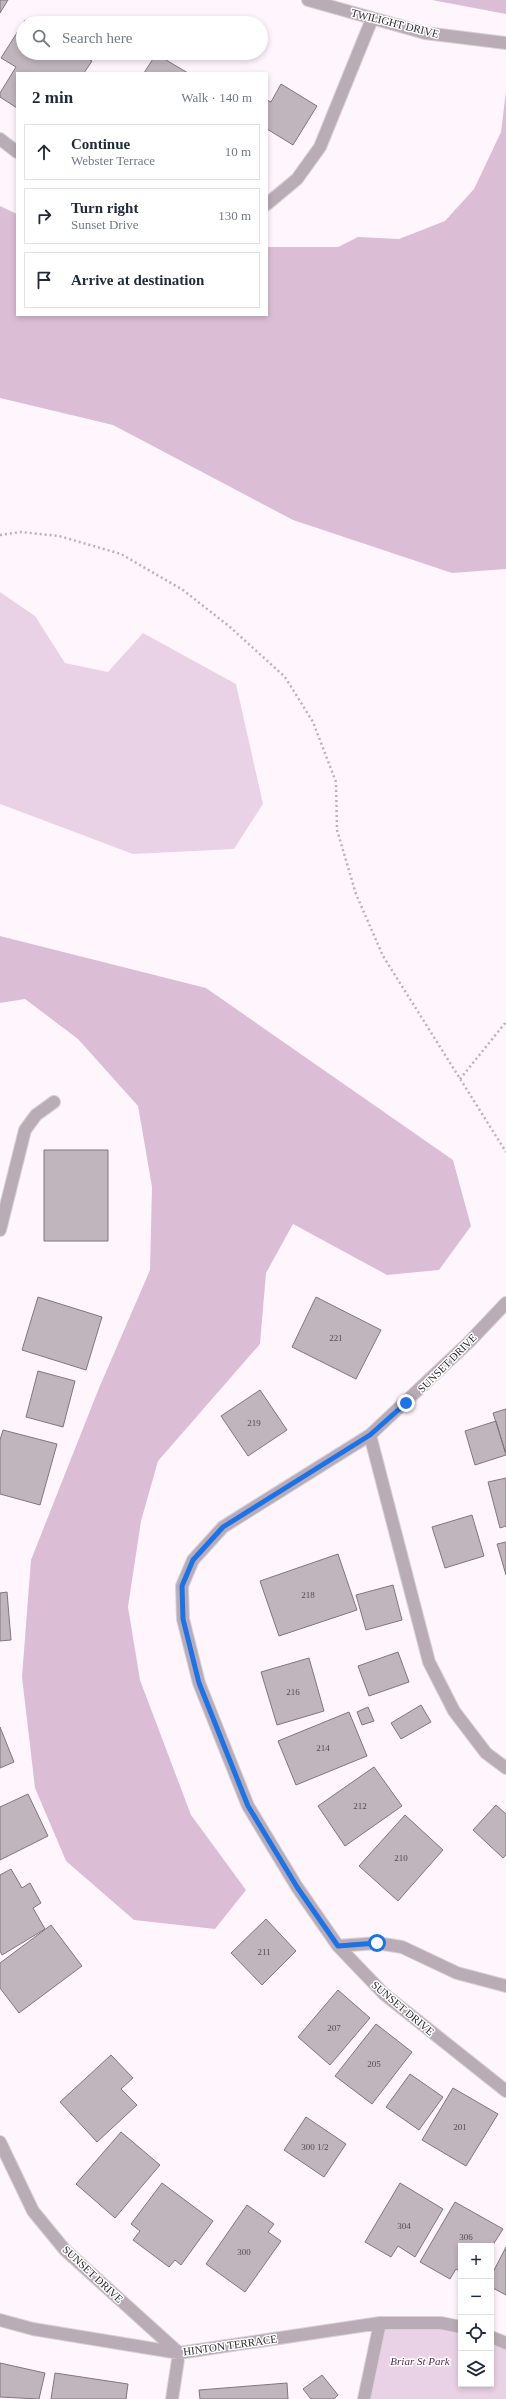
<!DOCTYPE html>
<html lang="en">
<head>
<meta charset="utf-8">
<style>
	body { margin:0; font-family:Georgia,serif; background:#f6f6f7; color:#1f2937 }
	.controls { position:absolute; right:12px; bottom:12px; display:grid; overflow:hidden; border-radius:0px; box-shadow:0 2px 6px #0003 }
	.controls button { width:36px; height:36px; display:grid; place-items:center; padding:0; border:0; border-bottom:1px solid #e0e1e3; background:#fff; color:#1f2937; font:20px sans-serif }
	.stop { position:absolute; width:12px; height:12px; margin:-9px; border:3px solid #1a73e8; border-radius:50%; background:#fff }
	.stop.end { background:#1a73e8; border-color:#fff; box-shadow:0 1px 4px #0008 }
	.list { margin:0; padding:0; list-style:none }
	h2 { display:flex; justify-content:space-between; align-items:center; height:52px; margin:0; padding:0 16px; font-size:17px }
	h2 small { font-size:13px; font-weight:400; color:#747a83 }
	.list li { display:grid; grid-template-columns:26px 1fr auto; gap:12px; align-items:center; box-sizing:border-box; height:56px; margin:0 8px 8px; padding:0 8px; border:1px solid #e0e1e3; border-radius:0px }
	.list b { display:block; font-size:15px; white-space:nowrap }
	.list p { margin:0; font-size:13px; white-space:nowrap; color:#747a83 }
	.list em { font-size:13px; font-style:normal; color:#747a83 }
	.icon { flex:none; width:22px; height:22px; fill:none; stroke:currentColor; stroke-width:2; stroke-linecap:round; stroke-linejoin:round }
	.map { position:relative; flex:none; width:506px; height:2399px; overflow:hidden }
	.search { position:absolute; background:#fff; box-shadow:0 2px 6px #0003; left:16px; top:16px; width:252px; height:44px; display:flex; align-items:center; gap:10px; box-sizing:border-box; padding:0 14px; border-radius:22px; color:#747a83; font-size:15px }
	.panel { position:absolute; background:#fff; box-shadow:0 2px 6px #0003; left:16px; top:72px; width:252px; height:244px; border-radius:0px }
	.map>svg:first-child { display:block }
	.green { fill:#ead2e6 }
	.forest { fill:#dbbed5 }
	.building { fill:#c0b5bd; stroke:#80767e }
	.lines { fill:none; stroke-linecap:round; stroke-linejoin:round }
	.minor-casing { stroke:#dad1d8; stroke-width:14 }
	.path { stroke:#bab2b8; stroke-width:2.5; stroke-dasharray:2 3; stroke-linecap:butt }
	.minor { stroke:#b9acb6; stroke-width:12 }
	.route { stroke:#1a73e8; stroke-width:5 }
	.labels { text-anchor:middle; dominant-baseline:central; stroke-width:3; stroke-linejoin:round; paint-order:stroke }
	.number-label { font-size:9px; fill:#534e52 }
	.street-label { font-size:11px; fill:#2f2b2e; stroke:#fff }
	.park-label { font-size:11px; font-style:italic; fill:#542e4e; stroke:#fff }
</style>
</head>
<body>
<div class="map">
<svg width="506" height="2399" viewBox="0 0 506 2399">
	<rect width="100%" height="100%" fill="#fff6fd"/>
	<path class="green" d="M0 592 35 616 65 663 108 672 143 633 236 684 263 804 234 849 133 854 0 804Z
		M380 2323 461 2327V2384H491V2337L506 2343V2399H364Z"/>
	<path class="forest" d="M432 0H506V14Z
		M506 91V569L452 573 293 520 113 425 0 398V206L17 214V315H267V247H338L358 237 399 239 445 221 474 189 501 132Z
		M0 936 206 988 453 1160 471 1226 439 1270 387 1275 293 1224 266 1273 260 1344 158 1461 141 1521 128 1607 140 1680 191 1815 246 1890 215 1929 134 1920 66 1861 35 1788 22 1677 31 1560 99 1388 150 1270 152 1187 138 1106 78 1039 25 999 0 1003Z"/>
	<path class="building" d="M0 0H8L0 13Z
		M25 20 30 23H23V53H79L92 61 84 73H17V108L0 97V93L16 67 1 58Z
		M156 54 188 73H144Z
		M281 84 317 106 293 145 267 129V100L271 102Z
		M44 1150H108V1241H44Z
		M38 1297 102 1317 86 1370 22 1350Z
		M316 1297 381 1330 356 1379 292 1347Z
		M38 1371 75 1381 63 1427 26 1417Z
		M260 1390 287 1430 248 1456 221 1416Z
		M506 1409V1454L493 1413Z
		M496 1421 506 1455 475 1465 465 1431Z
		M3 1430 57 1444 40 1505 0 1494V1440Z
		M506 1478V1526L500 1528 488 1482Z
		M472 1515 484 1556 445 1568 432 1527Z
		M506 1542V1575L497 1544Z
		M338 1554 357 1610 279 1636 260 1581Z
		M393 1585 402 1620 366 1630 356 1595Z
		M7 1592 11 1640 0 1641V1593Z
		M398 1652 409 1682 369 1696 358 1666Z
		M309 1658 324 1711 277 1725 261 1672Z
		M421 1705 431 1722 401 1739 391 1723Z
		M368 1707 374 1721 362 1725 357 1712Z
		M349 1712 367 1756 296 1785 278 1741Z
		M0 1727 14 1762 0 1768Z
		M374 1767 402 1806 345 1846 318 1806Z
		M28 1794 48 1836 0 1860V1807Z
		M496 1805 506 1814V1855L503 1858 473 1830Z
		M405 1815 443 1850 398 1901 359 1866Z
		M11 1869 22 1888 30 1883 41 1903 33 1908 45 1929 2 1955 0 1951V1875Z
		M266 1919 296 1951 262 1985 231 1953Z
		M51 1925 82 1966 19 2013 0 1988V1963Z
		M338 1990 370 2018 330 2065 298 2037Z
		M376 2024 412 2052 372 2104 335 2076Z
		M111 2055 133 2078 121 2089 137 2105 97 2142 60 2102Z
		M410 2074 443 2097 419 2130 386 2107Z
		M453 2088 498 2114 466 2166 422 2140Z
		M306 2117 346 2144 324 2177 284 2150Z
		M121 2132 160 2165 115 2218 76 2184Z
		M162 2183 213 2221 181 2265 175 2260 169 2267 133 2240 140 2231 131 2224Z
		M400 2183 443 2209 415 2257 398 2246 391 2257 365 2242Z
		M455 2202 503 2229 491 2248V2246H461V2272L456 2269 450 2279 420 2262Z
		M247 2205 274 2224 268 2232 281 2241 245 2292 206 2264Z
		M506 2247V2295L491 2287V2276Z
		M0 2363 45 2373 39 2399 0 2397Z
		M55 2373 128 2384 126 2399H51Z
		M322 2375 338 2395 334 2399H311L303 2389Z
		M287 2383 288 2399H200L199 2390Z"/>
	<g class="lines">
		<g class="minor-casing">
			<path id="minor" d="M308 0 425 33 506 43
				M0 139 17 152
				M267 204 297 179 320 147 372 19
				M0 1230 25 1130 36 1115 54 1102
				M506 1303 469 1342 370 1435 223 1527 193 1560 182 1586 183 1619 199 1683 248 1806 297 1887 338 1946 384 1994 506 2091
				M370 1435 429 1662 454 1711 486 1753 506 1768
				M338 1946 377 1943 402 1947 457 1973 506 1986
				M0 2142 33 2211 65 2250 179 2353 172 2399
				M0 2320 33 2329 179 2353 380 2323H441L461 2327
				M491 2337 506 2343
				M364 2399 380 2323"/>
		</g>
		<path class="path" d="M0 535 21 532 59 536 121 554 183 590 230 627 285 677 313 722 336 782 337 830 356 894 383 956 506 1152
			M460 1079 506 1022"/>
		<use href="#minor" class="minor"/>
	</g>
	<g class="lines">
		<path class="route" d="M377 1943 338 1946 297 1887 248 1806 199 1683 183 1619 182 1586 193 1560 223 1527 370 1435 406 1403"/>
	</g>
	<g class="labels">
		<g class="number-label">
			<text x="336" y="1338">221</text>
			<text x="254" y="1423">219</text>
			<text x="308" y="1595">218</text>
			<text x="293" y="1692">216</text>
			<text x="323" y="1748">214</text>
			<text x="360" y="1806">212</text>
			<text x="401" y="1858">210</text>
			<text x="264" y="1952">211</text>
			<text x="334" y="2028">207</text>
			<text x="374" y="2064">205</text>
			<text x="460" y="2127">201</text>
			<text x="315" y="2147">300 1/2</text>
			<text x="404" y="2226">304</text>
			<text x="466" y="2237">306</text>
			<text x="244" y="2252">300</text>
		</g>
		<g class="street-label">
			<text transform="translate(395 23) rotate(14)">TWILIGHT DRIVE</text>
			<text transform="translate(447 1363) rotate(-45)">SUNSET DRIVE</text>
			<text transform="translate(403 2008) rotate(40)">SUNSET DRIVE</text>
			<text transform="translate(93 2274) rotate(43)">SUNSET DRIVE</text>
			<text transform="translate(230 2345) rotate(-8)">HINTON TERRACE</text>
		</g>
		<g class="park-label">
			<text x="420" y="2361">Briar St Park</text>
		</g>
	</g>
</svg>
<div class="controls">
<button>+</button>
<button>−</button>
<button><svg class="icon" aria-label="locate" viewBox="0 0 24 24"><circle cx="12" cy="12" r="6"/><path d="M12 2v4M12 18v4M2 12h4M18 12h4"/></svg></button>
<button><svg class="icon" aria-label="layers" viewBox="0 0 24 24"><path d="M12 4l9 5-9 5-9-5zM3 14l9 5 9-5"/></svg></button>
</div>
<div class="stop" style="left:377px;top:1943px"></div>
<div class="stop end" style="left:406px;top:1403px"></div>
<div class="search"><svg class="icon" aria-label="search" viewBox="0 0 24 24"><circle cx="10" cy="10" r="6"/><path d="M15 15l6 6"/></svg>Search here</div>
<section class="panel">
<h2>2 min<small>Walk · 140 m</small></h2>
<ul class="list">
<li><svg class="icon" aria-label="ahead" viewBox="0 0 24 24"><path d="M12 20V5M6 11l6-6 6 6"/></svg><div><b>Continue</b><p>Webster Terrace</p></div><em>10 m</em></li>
<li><svg class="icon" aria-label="right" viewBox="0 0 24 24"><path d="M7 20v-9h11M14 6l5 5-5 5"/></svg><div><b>Turn right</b><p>Sunset Drive</p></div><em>130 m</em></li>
<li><svg class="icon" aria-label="arrive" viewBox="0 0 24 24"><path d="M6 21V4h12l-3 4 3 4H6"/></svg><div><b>Arrive at destination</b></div></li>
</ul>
</section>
</div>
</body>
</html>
